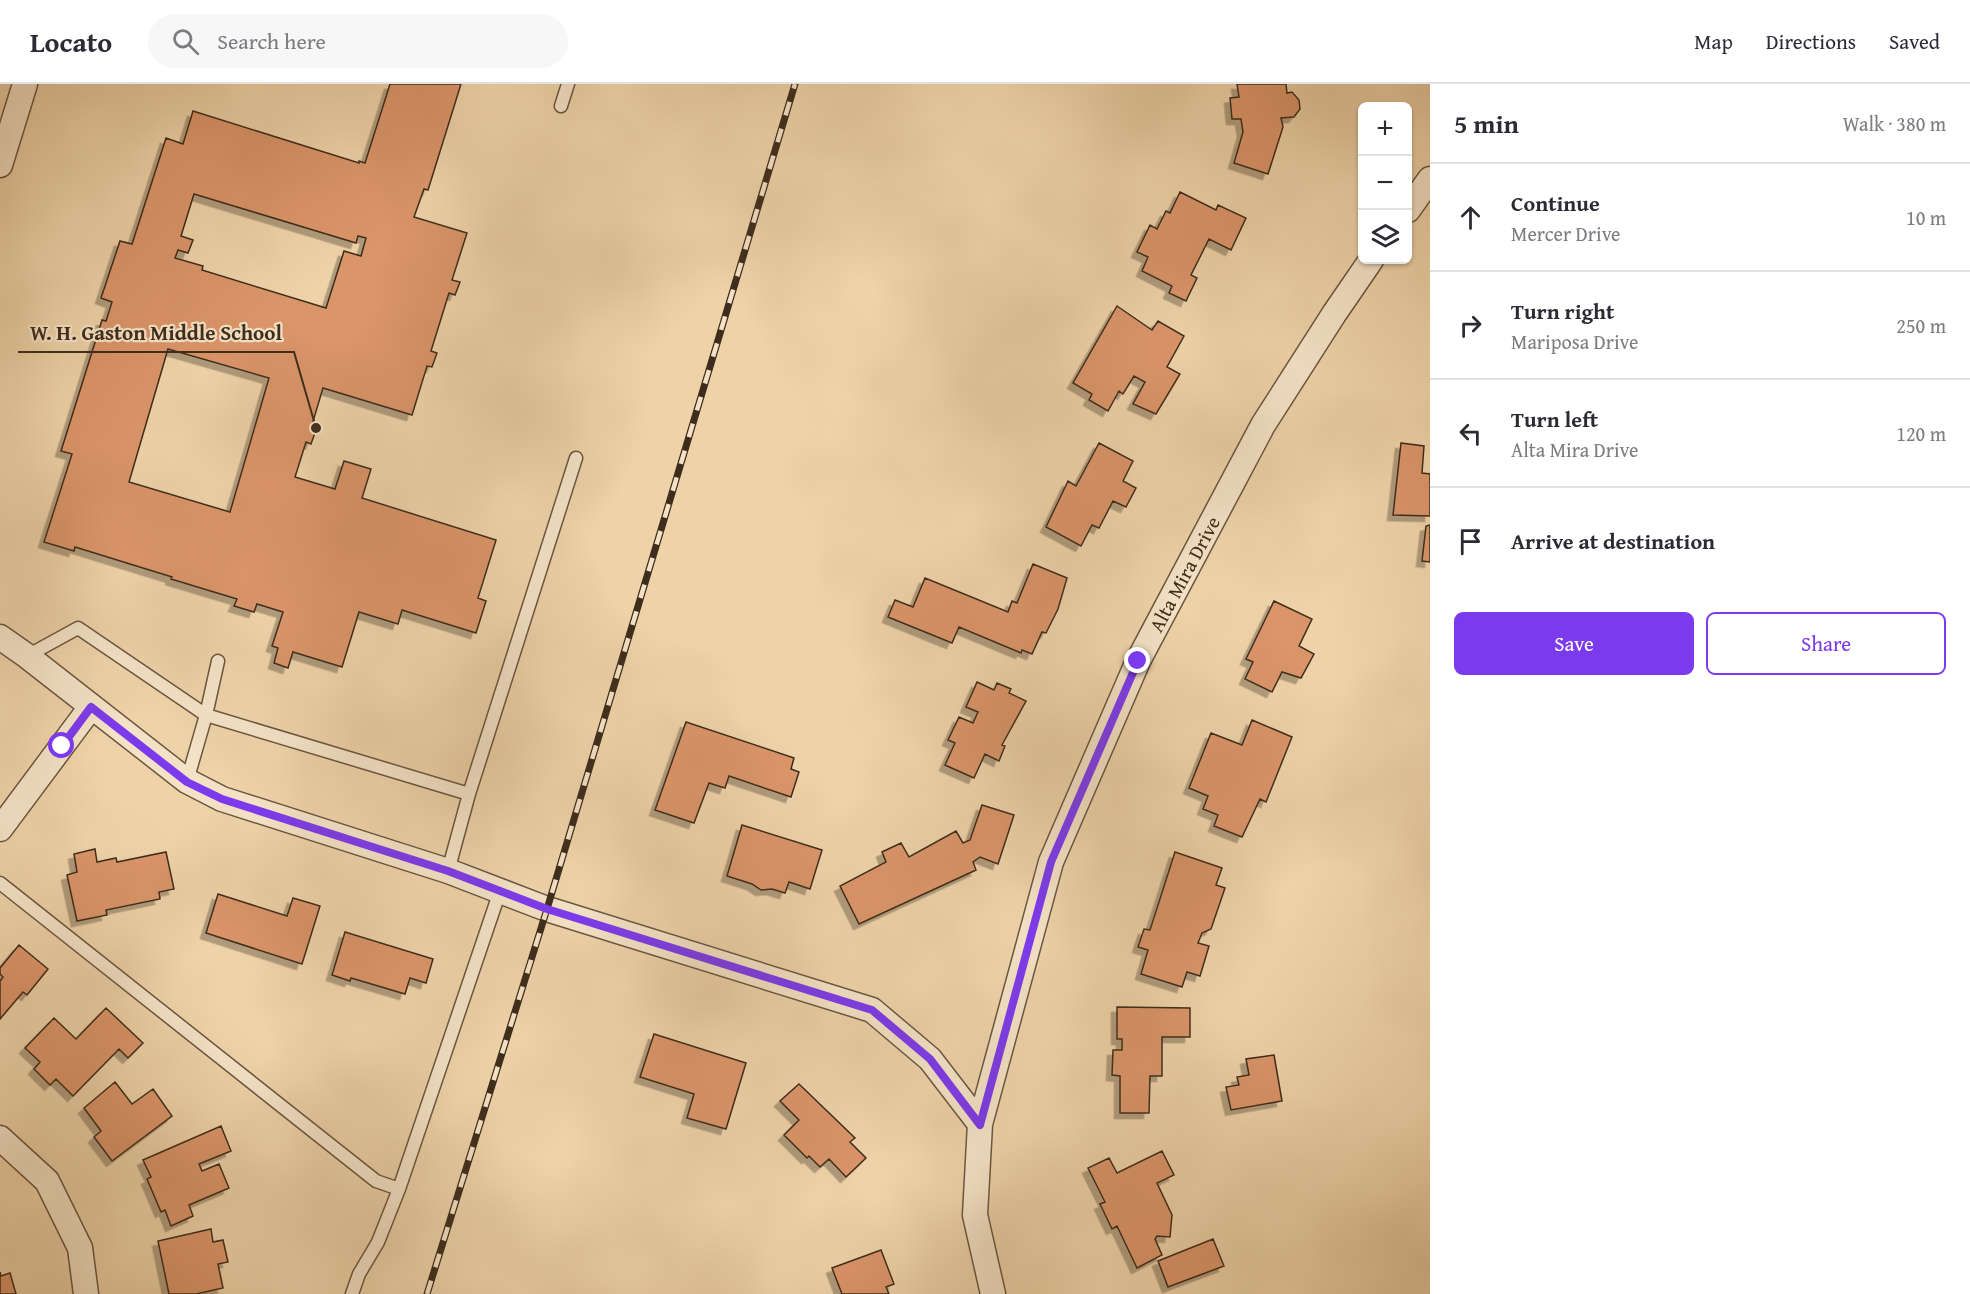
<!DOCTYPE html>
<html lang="en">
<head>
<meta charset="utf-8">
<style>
	body { margin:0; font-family:"Gentium Book Plus",serif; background:#f7f7f7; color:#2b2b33 }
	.controls { position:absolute; right:18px; top:18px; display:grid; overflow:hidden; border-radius:9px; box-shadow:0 2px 4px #0004 }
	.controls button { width:54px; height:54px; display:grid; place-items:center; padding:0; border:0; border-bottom:2px solid #e1e1e2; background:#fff; color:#2b2b33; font:30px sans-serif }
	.stop { position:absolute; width:18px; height:18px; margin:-14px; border:4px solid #7c3aed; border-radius:50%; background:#fff }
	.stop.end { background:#7c3aed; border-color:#fff; box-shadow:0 2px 6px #0008 }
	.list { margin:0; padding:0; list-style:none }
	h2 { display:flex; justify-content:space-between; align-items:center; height:78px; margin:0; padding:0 24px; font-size:26px }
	h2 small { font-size:20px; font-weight:400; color:#7c7c81 }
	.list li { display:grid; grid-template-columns:39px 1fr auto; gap:18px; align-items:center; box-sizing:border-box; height:108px; padding:0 24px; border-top:2px solid #e1e1e2 }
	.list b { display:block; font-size:22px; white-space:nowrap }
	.list p { margin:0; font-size:20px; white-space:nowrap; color:#7c7c81 }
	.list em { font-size:20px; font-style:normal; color:#7c7c81 }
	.actions { display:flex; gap:12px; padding:18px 24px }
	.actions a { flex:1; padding:14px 0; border:2px solid #7c3aed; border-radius:9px; text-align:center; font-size:21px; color:#7c3aed }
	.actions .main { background:#7c3aed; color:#fff }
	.icon { flex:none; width:33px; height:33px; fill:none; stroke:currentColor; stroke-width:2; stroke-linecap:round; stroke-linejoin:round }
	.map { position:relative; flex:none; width:1430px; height:1210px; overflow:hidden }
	header { display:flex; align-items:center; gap:36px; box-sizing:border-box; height:84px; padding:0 30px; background:#fff; border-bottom:2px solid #e1e1e2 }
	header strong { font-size:28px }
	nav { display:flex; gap:33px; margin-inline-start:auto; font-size:21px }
	.search { width:420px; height:54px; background:#f7f7f7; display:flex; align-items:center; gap:15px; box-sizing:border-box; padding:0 21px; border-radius:33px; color:#7c7c81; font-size:22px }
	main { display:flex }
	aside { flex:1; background:#fff }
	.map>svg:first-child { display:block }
	.building { fill:#da9569; stroke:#3e2d1c; stroke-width:1.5; fill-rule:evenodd; filter:url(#shadow) }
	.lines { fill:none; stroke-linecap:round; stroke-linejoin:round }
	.service-casing { stroke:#6a563f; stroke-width:15 }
	.minor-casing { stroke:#6a563f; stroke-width:27 }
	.service { stroke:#f4e2c6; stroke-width:12 }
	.minor { stroke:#f4e2c6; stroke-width:24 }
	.rail-casing { stroke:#3e2d1c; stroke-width:7 }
	.rail { stroke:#f4e2c6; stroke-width:4.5; stroke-dasharray:14; stroke-linecap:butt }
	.route { stroke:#7c3aed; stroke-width:8 }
	.labels { text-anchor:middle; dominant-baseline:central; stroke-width:4.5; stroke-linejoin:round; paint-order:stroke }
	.street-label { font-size:20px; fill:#3e2d1c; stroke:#f4e2c6 }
	.leader { fill:none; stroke:#3e2d1c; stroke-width:2 }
	.callout-dot { fill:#3e2d1c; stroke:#f4e2c6; stroke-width:2 }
	.callout-label { font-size:21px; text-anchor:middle; font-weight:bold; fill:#3e2d1c; stroke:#f4e2c6; stroke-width:4.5; stroke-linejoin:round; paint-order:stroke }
</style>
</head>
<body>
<header>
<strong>Locato</strong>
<div class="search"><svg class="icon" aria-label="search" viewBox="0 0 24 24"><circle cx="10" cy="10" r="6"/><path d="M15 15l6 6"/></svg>Search here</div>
<nav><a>Map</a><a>Directions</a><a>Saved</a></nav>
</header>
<main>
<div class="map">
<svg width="1430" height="1210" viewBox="0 0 1430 1210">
	<defs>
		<filter id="shadow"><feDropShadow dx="-5.5" dy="5.5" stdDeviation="0" flood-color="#0004"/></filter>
	</defs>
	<rect width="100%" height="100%" fill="#eed2a8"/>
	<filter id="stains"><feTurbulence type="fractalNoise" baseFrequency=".00333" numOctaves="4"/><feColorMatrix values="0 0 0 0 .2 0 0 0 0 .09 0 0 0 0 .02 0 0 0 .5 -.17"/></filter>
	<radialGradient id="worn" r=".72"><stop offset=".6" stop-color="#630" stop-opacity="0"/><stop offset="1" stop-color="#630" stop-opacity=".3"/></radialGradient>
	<path class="building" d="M390 0H461L428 106 424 105 414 133 467 149 452 196 460 198 455 211 449 209 431 267 437 269 432 283 427 282 412 331 323 304 311 344 316 346 311 360 306 358 295 393 335 405 344 377 371 385 362 414 496 456 478 514 486 517 476 549 402 526 398 540 359 528 342 583 293 568 288 584 274 579 278 564 272 562 283 528 257 520 254 528 234 522 237 515 171 495 172 493 75 463 74 467 44 458 72 370 61 367 102 236 106 237 112 218 101 214 120 157 132 160 166 54 183 60 193 27 359 79V77L365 79ZM194 110 356 159 358 152 366 154 361 172 344 167 326 224 202 186 203 182 175 174 178 166 188 169 193 156 181 152ZM168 265 269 294 230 428 129 398Z
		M1237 0H1286L1287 9 1292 8 1299 16 1300 25 1294 33 1281 34 1283 43 1268 90 1234 79 1243 48 1241 35H1232L1230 14 1239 13Z
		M1180 108 1216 126 1218 121 1246 134 1231 166 1209 155 1191 191 1197 194 1186 217 1169 209 1172 202 1142 187 1148 173 1137 168 1150 141 1157 145 1166 127 1170 129Z
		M1117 222 1152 246 1158 237 1184 252 1167 283 1180 290 1156 330 1133 320 1145 298 1134 292 1123 310 1119 307 1108 327 1089 316 1092 310 1073 299Z
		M1099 359 1133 377 1123 397 1136 404 1126 423 1113 417 1099 444 1092 441 1081 462 1046 443 1068 397 1076 402Z
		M1401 359 1424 362 1422 389 1430 390V432L1393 431Z
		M1430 441V478L1422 477 1426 442Z
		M1033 480 1067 494 1058 525 1046 549 1042 548 1032 570 1022 566 1021 569 959 543 952 559 888 533 895 516 913 523 925 494 1008 528 1012 517 1017 519Z
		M1274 517 1312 535 1299 562 1314 570 1301 594 1282 588 1272 608 1245 595 1253 578 1246 575Z
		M977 598 994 606 997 599 1011 605 1009 609 1026 617 1002 661 1005 662 999 677 985 670 974 694 945 681 955 659 948 656 959 633 973 639 978 628 966 623Z
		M1252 636 1292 653 1266 718 1260 715 1242 753 1214 742 1218 731 1203 725 1208 712 1189 704 1211 649 1242 661Z
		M686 638 794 674 791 685 799 688 791 713 729 692 725 704 709 699 694 739 655 726Z
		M982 721 1014 731 998 780 980 773 973 778 976 786 859 840 840 802 886 778 882 768 901 759 909 773 956 747 963 759 970 756Z
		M742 741 822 766 810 805 789 798 785 809 772 805 761 806 752 800 727 792Z
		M95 765 97 778 116 774 117 778 166 768 174 805 159 808 160 815 106 826 107 831 77 837 67 791 77 788 74 770Z
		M1175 768 1222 784 1216 801 1225 804 1211 845 1202 849 1198 859 1209 862 1200 892 1187 888 1182 903 1141 890 1148 866 1138 863 1144 845 1150 846Z
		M218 810 287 832 293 814 320 822 302 880 206 849Z
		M345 848 433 875 426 899 410 894 405 910 351 894 350 897 332 891Z
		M19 861 48 885 27 911 23 908 0 935V897L3 893 0 890V884Z
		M1117 923 1190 924V953H1162V992H1150L1149 1029H1120V992L1112 991 1113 966H1122V955H1117Z
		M106 924 143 959 128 974 119 965 73 1012 56 995 50 1001 34 985 40 978 25 964 54 934 76 955Z
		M654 950 746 979 726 1045 687 1034 694 1010 640 993Z
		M1274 971 1282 1017 1231 1026 1226 1003 1239 1001 1237 993 1249 991 1246 975Z
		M115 998 132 1020 153 1005 172 1032 112 1077 94 1053 101 1047 84 1024Z
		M799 1000 855 1054 850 1058 866 1074 846 1093 829 1075 820 1083 809 1072 807 1074 784 1051 799 1036 780 1017Z
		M221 1042 231 1067 199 1080 202 1087 219 1080 229 1104 189 1121 193 1132 171 1142 165 1126 161 1128 147 1095 151 1093 143 1076Z
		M1162 1067 1174 1091 1157 1099 1172 1131 1170 1153 1157 1152 1155 1155 1162 1171 1137 1184 1117 1142 1112 1145 1100 1120 1105 1118 1088 1084 1109 1074 1117 1089Z
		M211 1145 213 1158 223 1156 228 1178 218 1180 223 1204 196 1210H169L158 1157Z
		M1213 1155 1224 1182 1168 1203 1158 1177Z
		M881 1166 894 1200 886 1203 889 1210H842L832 1184Z
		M0 1188 1 1192 10 1189 16 1210H0Z"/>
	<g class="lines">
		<g class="service-casing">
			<path id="service" d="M561 22 568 0
				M27 572 78 544 206 631 469 710 448 787
				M187 697 206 631 218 577
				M469 710 576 374
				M0 799 376 1097 399 1105
				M352 1210 359 1190 378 1158 399 1105 500 807"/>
		</g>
		<g class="minor-casing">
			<path id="minor" d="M0 81 25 0
				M1408 126 1430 95
				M0 553 27 572 187 697 222 715 448 787 547 825 872 926 930 975 980 1040
				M0 745 91 623
				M0 1054 47 1097 80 1164 86 1210
				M993 1210 975 1131 980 1040 1051 778 1138 577 1263 341 1334 230 1371 176"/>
		</g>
		<use href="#service" class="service"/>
		<use href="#minor" class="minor"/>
		<g class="rail-casing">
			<path id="rail" d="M427 1210 547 825 795 0"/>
		</g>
		<use href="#rail" class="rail"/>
	</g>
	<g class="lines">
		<path class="route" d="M62 662 91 623 187 698 222 715 448 787 547 825 872 926 930 975 980 1041 1051 778 1138 577"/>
	</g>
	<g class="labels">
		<g class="street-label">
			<text transform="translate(1184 490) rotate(-62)">Alta Mira Drive</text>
		</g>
	</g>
	<path class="leader" d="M316 344L294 268H18"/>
	<circle class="callout-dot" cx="316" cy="344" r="6"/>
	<g class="callout-label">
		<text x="156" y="256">W. H. Gaston Middle School</text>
	</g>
	<rect width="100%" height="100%" filter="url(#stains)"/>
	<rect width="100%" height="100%" fill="url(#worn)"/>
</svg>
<div class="controls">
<button>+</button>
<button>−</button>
<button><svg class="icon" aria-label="layers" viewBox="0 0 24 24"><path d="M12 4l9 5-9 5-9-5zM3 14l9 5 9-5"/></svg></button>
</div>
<div class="stop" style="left:62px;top:662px"></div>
<div class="stop end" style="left:1138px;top:577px"></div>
</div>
<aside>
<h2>5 min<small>Walk · 380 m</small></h2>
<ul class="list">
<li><svg class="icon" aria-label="ahead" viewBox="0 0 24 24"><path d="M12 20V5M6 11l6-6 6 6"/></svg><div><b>Continue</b><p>Mercer Drive</p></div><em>10 m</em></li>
<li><svg class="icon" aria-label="right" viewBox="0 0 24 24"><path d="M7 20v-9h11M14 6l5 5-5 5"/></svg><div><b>Turn right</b><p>Mariposa Drive</p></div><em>250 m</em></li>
<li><svg class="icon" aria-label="left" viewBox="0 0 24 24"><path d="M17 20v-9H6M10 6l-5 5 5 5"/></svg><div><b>Turn left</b><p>Alta Mira Drive</p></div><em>120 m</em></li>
<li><svg class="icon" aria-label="arrive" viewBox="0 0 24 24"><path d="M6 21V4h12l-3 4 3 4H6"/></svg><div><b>Arrive at destination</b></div></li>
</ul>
<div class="actions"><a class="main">Save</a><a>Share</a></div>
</aside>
</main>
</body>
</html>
